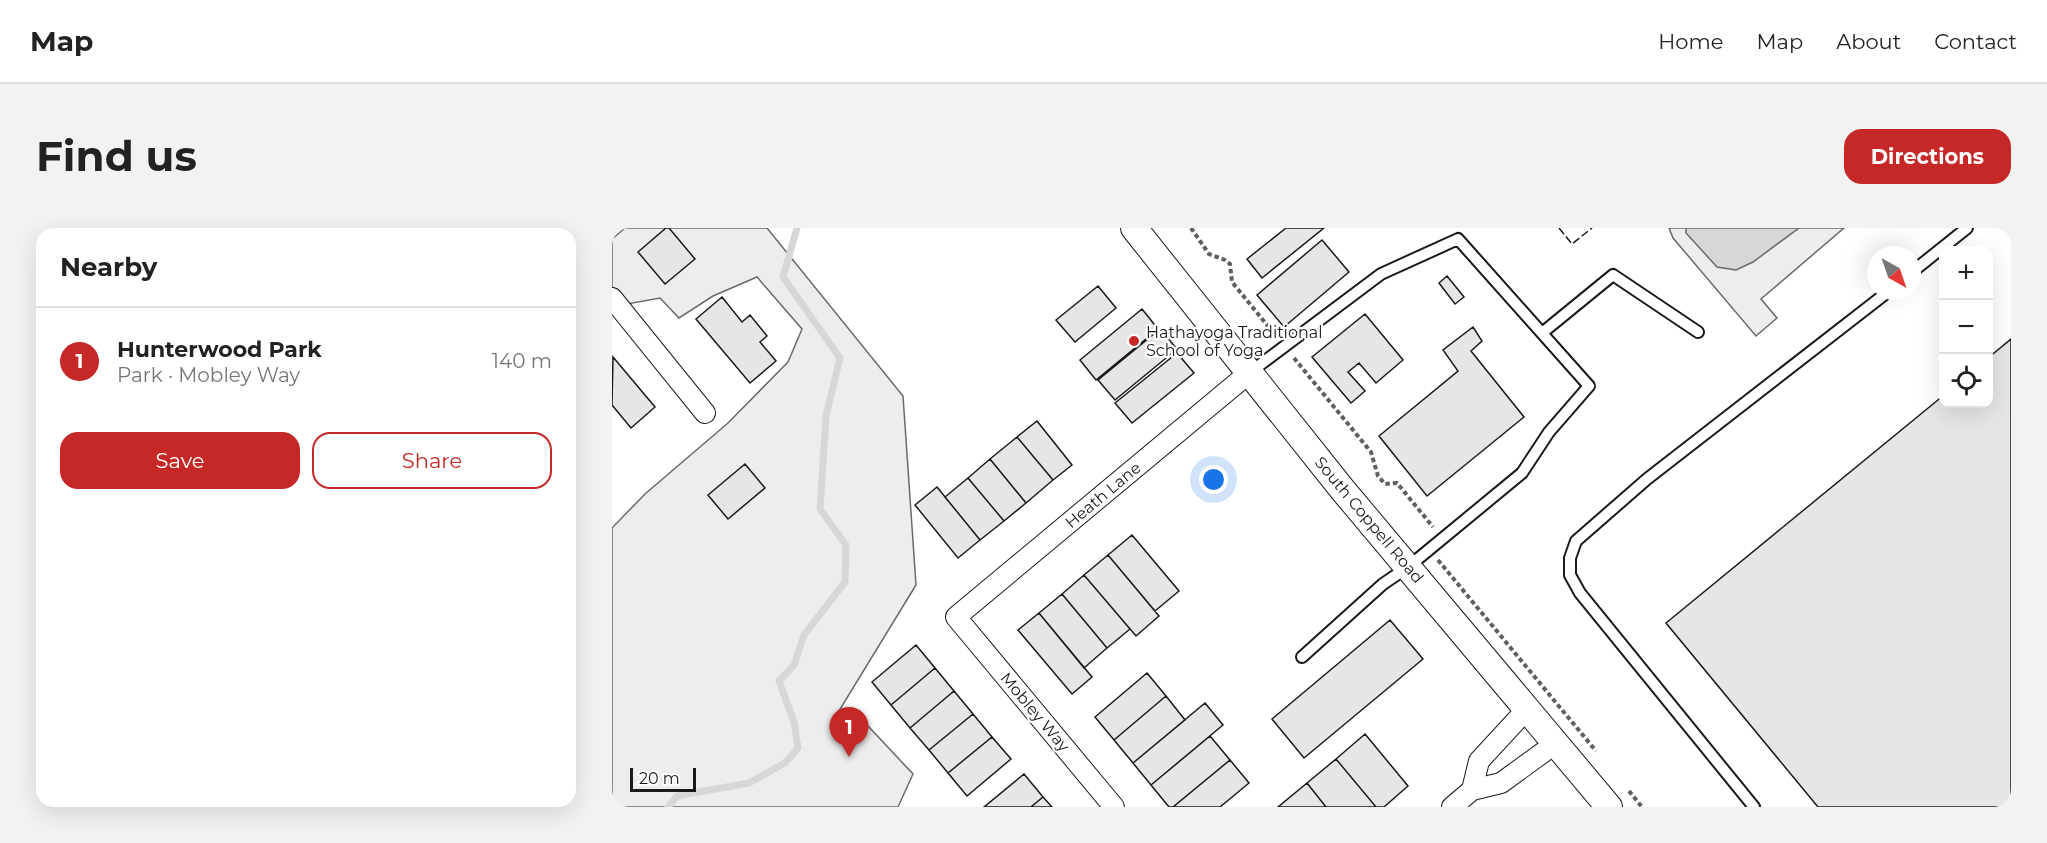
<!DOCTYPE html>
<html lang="en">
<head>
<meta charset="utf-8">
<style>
	body { margin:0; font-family:Montserrat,sans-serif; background:#f2f2f2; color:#222 }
	.controls { position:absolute; right:18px; top:18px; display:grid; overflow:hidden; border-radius:12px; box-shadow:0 6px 24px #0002 }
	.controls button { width:54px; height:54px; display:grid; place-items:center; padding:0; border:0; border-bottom:2px solid #e0e0e0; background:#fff; color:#222; font:30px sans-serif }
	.compass { position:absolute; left:1255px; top:18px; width:54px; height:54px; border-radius:50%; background:#fff; box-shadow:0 6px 24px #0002; rotate:140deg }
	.scale { position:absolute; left:18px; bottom:15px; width:66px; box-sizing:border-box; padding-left:6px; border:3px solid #1a1a1a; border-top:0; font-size:16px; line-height:21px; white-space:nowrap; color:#1a1a1a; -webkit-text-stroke:4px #fff; paint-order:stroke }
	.you { position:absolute; left:602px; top:252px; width:21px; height:21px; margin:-15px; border:4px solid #fff; border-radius:50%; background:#1a73e8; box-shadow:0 0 0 9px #1a73e833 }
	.badge { display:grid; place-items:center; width:39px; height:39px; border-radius:50%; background:#c62828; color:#fff; font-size:20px; font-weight:700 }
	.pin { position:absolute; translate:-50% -50px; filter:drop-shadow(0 2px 3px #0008) }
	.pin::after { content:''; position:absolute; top:32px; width:21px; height:18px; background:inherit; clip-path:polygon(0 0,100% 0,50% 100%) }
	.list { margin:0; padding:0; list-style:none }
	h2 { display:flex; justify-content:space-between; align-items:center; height:78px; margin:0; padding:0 24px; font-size:26px }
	h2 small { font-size:20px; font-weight:400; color:#767676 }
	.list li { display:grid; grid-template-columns:39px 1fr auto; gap:18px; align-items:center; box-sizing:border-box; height:108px; padding:0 24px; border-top:2px solid #e0e0e0 }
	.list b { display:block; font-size:22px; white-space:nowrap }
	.list p { margin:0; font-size:20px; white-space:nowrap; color:#767676 }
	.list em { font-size:20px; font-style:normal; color:#767676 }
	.actions { display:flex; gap:12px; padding:18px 24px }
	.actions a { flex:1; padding:14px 0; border:2px solid #c62828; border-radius:18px; text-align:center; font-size:21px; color:#c62828 }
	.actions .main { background:#c62828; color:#fff }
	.icon { flex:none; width:33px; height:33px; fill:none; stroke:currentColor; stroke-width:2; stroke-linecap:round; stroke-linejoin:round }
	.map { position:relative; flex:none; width:1399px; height:579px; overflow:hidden; border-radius:18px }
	header { display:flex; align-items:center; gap:36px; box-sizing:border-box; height:84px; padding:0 30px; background:#fff; border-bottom:2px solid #e0e0e0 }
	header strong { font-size:28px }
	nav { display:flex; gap:33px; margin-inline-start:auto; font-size:21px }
	.intro { display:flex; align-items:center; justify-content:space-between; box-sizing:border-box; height:144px; padding:0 36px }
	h1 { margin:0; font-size:42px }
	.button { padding:15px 27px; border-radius:18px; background:#c62828; color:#fff; font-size:21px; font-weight:700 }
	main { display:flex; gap:36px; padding:0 36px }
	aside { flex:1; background:#fff; border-radius:18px; box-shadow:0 6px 24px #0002 }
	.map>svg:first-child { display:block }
	.built { fill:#ededed; stroke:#6a6a6a; stroke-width:1.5 }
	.water { fill:#d7d7d7; stroke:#6a6a6a; stroke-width:1.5 }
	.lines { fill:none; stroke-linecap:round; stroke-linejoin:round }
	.stream { stroke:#d7d7d7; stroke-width:7 }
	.building { fill:#e6e6e6; stroke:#1a1a1a; stroke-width:1.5 }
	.service-casing { stroke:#1a1a1a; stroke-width:14 }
	.minor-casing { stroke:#1a1a1a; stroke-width:22 }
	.tertiary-casing { stroke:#1a1a1a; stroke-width:28 }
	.path { stroke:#5f5f5f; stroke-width:4; stroke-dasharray:4.5 3; stroke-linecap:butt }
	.service { stroke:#fff; stroke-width:10 }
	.minor { stroke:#fff; stroke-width:20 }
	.tertiary { stroke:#fff; stroke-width:26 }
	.fence { stroke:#1a1a1a; stroke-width:1.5; stroke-dasharray:8 3; stroke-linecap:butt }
	.poi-dot { fill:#c62828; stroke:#fff; stroke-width:2 }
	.labels { text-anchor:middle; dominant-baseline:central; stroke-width:4.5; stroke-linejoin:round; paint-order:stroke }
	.poi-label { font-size:16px; fill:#1a1a1a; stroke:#fff; text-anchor:start }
	.street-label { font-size:16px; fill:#1a1a1a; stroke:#fff }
</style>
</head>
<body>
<header>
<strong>Map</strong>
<nav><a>Home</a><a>Map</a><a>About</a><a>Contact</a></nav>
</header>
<div class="intro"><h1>Find us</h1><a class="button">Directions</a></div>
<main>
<aside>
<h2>Nearby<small></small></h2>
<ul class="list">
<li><span class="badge">1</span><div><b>Hunterwood Park</b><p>Park · Mobley Way</p></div><em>140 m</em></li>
</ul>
<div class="actions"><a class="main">Save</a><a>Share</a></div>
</aside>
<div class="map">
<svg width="1399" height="579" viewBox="0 0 1399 579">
	<rect width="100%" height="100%" fill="#fff"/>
	<path class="built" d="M13 0H155L291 168 304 357 222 491 256 498 301 546 286 579H0V300L33 266 116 195 176 134 190 101 145 49 101 68 67 90 48 70 4 78 0 73V11Z
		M1057 0H1232L1149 71 1165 90 1144 108 1061 10Z"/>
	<path class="water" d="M1074 0H1187L1141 34 1124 42 1105 39 1074 5Z"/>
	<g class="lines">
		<path class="stream" d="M56 579 65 568 137 555 173 535 186 520 182 494 167 453 182 437 192 407 233 354 234 317 208 281 214 188 228 130 171 49 185 0"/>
	</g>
	<path class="building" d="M54 0H57L83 31 53 56 26 24Z
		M674 0H712L650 50 635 31Z
		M710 12 737 44 672 99 645 67Z
		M835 48 852 69 843 76 827 55Z
		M486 58 504 80 463 114 444 92Z
		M110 69 130 94 138 87 155 108 148 114 164 133 138 155 84 91Z
		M530 81 546 101 484 152 468 132Z
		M753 86 791 132 764 155 747 135 736 144 753 163 739 175 700 129Z
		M861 99 870 113 859 123 912 189 815 268 767 208 846 143 831 122Z
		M548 101 565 121 503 172 486 152Z
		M1399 111V579H1206L1054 395 1332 167V176H1376V130Z
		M565 125 582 145 520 195 503 175Z
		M1 129 43 179 19 200 0 177Z
		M425 193 460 237 441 252 405 209Z
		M405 209 441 252 414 275 378 231Z
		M378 231 414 275 392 293 356 250Z
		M133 236 153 260 116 291 96 267Z
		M356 250 392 293 368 312 333 269Z
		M325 259 368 312 346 330 303 277Z
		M520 307 567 363 543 383 496 327Z
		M496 327 547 388 524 408 472 347Z
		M472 347 518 401 495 420 450 366Z
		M450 366 495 420 472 440 427 385Z
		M427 385 480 449 460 466 406 402Z
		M778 392 811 431 692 530 660 491Z
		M304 417 323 440 279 477 260 454Z
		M323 440 342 463 298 500 279 477Z
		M535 445 554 468 502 512 483 489Z
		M342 463 361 486 317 522 298 500Z
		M554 468 573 492 521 535 502 512Z
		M593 475 611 497 539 557 521 535Z
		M361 486 380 509 336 545 317 522Z
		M753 506 796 558 772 579H764L724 531Z
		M598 508 618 532 561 579H557L539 557Z
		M380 509 399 531 355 568 336 545Z
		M724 531 764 579H714L695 555Z
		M618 532 637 555 608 579H561Z
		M412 546 431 569 419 579H372Z
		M695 555 714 579H666Z
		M431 569 440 579H419Z"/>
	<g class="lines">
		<g class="service-casing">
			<path id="service" d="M1300 44 1355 0
				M930 105 1001 47 1086 104
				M637 145 769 46 846 11 977 158 937 204 910 245 796 339 771 356 690 429
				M1142 579 968 365 958 347V330L964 313 1035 251 1277 63"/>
		</g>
		<g class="minor-casing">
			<path id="minor" d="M0 70 93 185
				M860 562 867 533 915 481
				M502 579 344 389 637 145
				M840 579 860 562 889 555 944 515"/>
		</g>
		<g class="tertiary-casing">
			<path id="tertiary" d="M522 0 730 261 997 579"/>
		</g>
		<path class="path" d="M579 0 597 26 613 32 618 36 620 54 664 108
			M682 130 759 224 766 248 773 256 785 255 821 299
			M826 332 984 523
			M1017 563 1030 579"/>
		<use href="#service" class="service"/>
		<use href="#minor" class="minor"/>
		<use href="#tertiary" class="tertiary"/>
		<path class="fence" d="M947 0 960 16 980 0"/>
	</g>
	<circle class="poi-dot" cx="522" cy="113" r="6"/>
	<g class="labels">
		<g class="poi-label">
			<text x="534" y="104">Hathayoga Traditional<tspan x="534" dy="18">School of Yoga</tspan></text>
		</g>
		<g class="street-label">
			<text transform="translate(491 267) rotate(-40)">Heath Lane</text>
			<text transform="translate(757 292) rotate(50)">South Coppell Road</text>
			<text transform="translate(423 484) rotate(50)">Mobley Way</text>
		</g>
	</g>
</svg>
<div class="controls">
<button>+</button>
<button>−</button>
<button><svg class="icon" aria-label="locate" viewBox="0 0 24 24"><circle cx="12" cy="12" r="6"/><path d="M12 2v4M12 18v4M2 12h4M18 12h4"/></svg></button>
</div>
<svg class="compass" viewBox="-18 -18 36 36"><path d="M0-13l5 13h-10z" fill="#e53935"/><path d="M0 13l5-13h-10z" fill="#767676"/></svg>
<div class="scale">20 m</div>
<div class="you"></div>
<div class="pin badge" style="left:237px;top:529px">1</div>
</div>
</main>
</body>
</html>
